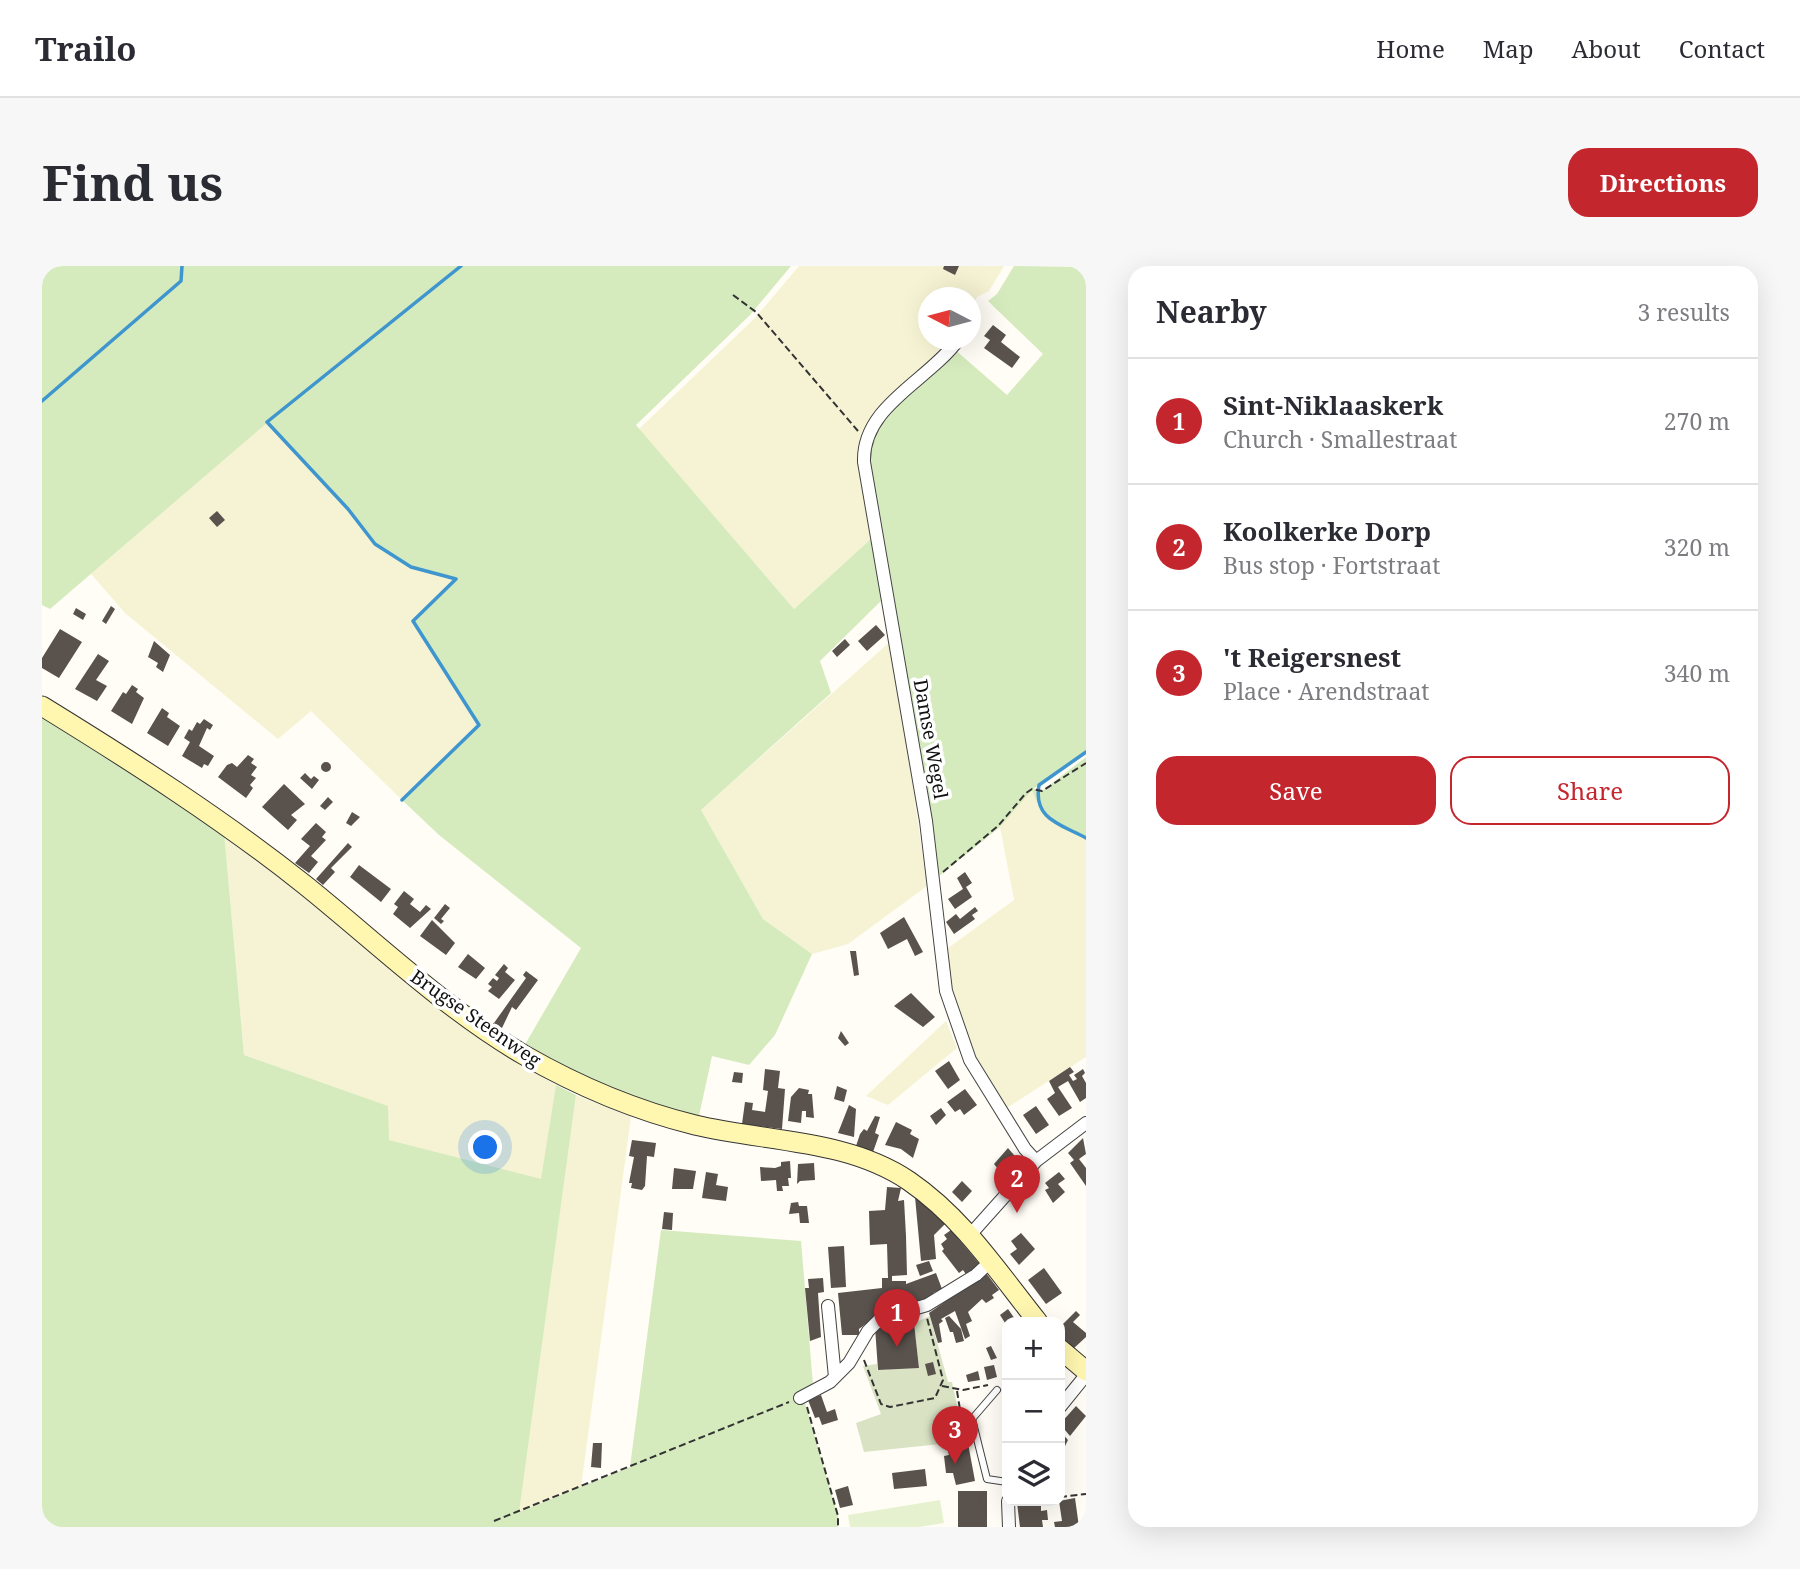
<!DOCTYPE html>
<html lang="en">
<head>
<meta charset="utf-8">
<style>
	body { margin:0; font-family:"Noto Serif",serif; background:#f7f7f7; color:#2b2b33 }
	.controls { position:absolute; right:21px; bottom:21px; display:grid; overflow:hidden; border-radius:14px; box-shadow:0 7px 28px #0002 }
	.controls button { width:63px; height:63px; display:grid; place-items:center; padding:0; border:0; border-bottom:2px solid #e1e1e2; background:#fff; color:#2b2b33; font:35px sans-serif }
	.compass { position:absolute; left:876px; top:21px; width:63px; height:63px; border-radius:50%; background:#fff; box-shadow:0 7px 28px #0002; rotate:276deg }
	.you { position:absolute; left:444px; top:882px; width:24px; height:24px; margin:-18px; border:5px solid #fff; border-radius:50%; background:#1a73e8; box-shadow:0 0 0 10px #1a73e833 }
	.badge { display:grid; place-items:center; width:46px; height:46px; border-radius:50%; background:#c4262e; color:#fff; font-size:23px; font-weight:700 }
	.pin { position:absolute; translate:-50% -58px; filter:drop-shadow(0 2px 4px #0008) }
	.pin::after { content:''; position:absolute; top:37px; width:24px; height:21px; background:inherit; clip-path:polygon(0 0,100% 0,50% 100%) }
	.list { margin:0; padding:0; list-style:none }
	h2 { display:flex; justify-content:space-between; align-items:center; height:91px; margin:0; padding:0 28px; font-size:30px }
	h2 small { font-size:23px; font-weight:400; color:#7c7c81 }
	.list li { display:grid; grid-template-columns:46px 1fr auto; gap:21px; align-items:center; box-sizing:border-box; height:126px; padding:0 28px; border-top:2px solid #e1e1e2 }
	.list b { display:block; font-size:26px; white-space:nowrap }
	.list p { margin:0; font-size:23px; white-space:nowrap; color:#7c7c81 }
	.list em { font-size:23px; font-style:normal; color:#7c7c81 }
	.actions { display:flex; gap:14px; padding:21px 28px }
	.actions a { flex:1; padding:16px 0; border:2px solid #c4262e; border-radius:21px; text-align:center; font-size:24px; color:#c4262e }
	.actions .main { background:#c4262e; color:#fff }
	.icon { flex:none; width:38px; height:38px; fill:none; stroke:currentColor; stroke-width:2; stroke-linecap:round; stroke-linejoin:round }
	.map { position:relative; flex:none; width:1044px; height:1261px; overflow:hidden; border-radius:21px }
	header { display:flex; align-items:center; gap:42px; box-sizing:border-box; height:98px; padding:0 35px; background:#fff; border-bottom:2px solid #e1e1e2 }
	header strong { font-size:33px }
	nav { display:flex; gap:38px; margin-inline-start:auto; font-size:24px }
	.intro { display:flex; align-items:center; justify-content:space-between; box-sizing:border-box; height:168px; padding:0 42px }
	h1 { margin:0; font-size:49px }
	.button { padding:18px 32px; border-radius:21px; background:#c4262e; color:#fff; font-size:24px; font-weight:700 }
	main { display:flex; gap:42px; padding:0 42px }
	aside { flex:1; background:#fff; border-radius:21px; box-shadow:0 7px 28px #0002 }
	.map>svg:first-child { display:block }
	.farmland { fill:#f6f3d4 }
	.green { fill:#d5ebbd }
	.cemetery { fill:#d9e3c4 }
	.pitch { fill:#e6f2cf }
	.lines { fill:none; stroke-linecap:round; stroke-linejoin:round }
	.stream { stroke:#3f96cf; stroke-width:3.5 }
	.building { fill:#5a524d }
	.service-casing { stroke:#444; stroke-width:8 }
	.minor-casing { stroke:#444; stroke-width:14 }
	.secondary-casing { stroke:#333; stroke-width:21 }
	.path { stroke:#333; stroke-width:2; stroke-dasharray:7 3.5; stroke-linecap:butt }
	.service { stroke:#fff; stroke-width:6 }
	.minor { stroke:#fff; stroke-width:12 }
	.secondary { stroke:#fff6b0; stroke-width:19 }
	.labels { text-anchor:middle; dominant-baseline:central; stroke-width:7; stroke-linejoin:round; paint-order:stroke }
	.street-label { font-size:19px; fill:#111; stroke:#fff }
</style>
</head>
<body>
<header>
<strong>Trailo</strong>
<nav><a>Home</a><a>Map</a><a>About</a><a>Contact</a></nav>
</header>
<div class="intro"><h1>Find us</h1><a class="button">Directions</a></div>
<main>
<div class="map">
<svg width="1044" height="1261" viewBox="0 0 1044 1261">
	<rect width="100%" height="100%" fill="#fffdf5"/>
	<path class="farmland" d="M757 0H962L947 25 935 31 929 44V32H887V74H918L828 155 819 174 830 272 752 343 597 163 713 52Z
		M225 156 306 243 333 278 369 301 414 313 371 355 437 459 360 534 269 445 236 473 83 347 49 308Z
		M850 374 885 620 806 678 770 688 721 653 659 544Z
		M990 523 1000 548 1044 572V791L963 843 932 792 913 746 902 685 972 634 958 561Z
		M182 566 474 795 514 819 500 914 346 874 345 840 202 789Z
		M904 755 915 782 846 839 824 830Z
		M534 829 589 851 539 1221 476 1247Z"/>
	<path class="green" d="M0 0H749L708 49 594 159 752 343 830 272 842 332 778 395 789 427 659 544 721 653 770 688 733 769 707 799 670 790 657 850 604 835 602 839 481 782 539 682 397 569 360 534 437 459 371 355 413 313 369 301 333 278 306 243 226 156 8 343 0 339Z
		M972 0 1044 1V486L991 523 1000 525 1044 491V572L1000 548 990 524 958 561 896 611 859 371 825 195 828 168 911 82 965 129 1001 88 946 35 955 28Z
		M0 450 182 566 202 789 346 840 347 874 499 913 514 819 534 829 477 1246 588 1201 619 964 759 975 771 1119 761 1130 796 1250V1261H0Z"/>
	<path class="cemetery" d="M888 1050 906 1116H910L922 1171 899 1178 822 1186 814 1157 839 1148 821 1100 835 1098V1104L877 1101 872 1057Z"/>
	<path class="pitch" d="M898 1234 902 1257 877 1261H808L806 1249Z"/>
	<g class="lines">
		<path class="stream" d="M0 135 139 15 140 0
			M1044 486 997 519C991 553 1018 558 1044 572
			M360 534 437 459 371 355 414 313 369 301 333 278 306 243 225 156 419 0"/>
	</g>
	<path class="building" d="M902 0H917L913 9 901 3Z
		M951 59 964 69 959 76 978 91 970 102 942 82 948 74 942 70Z
		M175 245 183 254 175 261 167 252Z
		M69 340 73 343 64 358 60 355Z
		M34 342 44 348 41 354 31 348Z
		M834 359 843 369 825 385 816 375Z
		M18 363 40 376 17 412 0 402V392Z
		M803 373 808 379 795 391 790 385Z
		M112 375 128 389 121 406 114 401 116 397 106 391Z
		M56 388 67 395 54 414 65 420 55 435 33 423Z
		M90 419 96 423 94 426 102 432 90 458 69 445 81 426 84 428Z
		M120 442 127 447 125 451 138 460 126 480 105 467Z
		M162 453 171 459 168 464 165 462 157 480 172 490 166 500 162 498 160 502 140 490 148 476 142 472 147 463 150 465 155 456 158 458Z
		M206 489 212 493 209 497 215 501 209 509 214 512 208 519 211 522 204 532 176 511 185 499 190 497 195 501Z
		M279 501a5 5 0 1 1 10 0a5 5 0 1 1-10 0Z
		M263 507 269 513 272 510 277 514 270 523 258 512Z
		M242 518 263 538 249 549 255 554 246 564 220 541Z
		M286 531 291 536 283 544 278 540Z
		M310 546 318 551 309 560 304 557Z
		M274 557 284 566 280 571 284 574 269 590 276 596 267 607 253 597 268 580 259 573Z
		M306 577 310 581 289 602 293 606 281 619 274 613Z
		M317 599 349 623 339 636 308 611Z
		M923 606 930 617 924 621 930 631 913 643 906 633 921 623 915 612Z
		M362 625 372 633 368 638 378 646 384 639 389 643 368 662 351 648 356 641 352 638Z
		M403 638 408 642 399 653 402 655 399 658 392 652Z
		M933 641 936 645 930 649 933 653 912 668 904 656 914 648 918 653Z
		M862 651 881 686 873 690 865 673 846 683 838 667Z
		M390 654 413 677 404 689 378 670Z
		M808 685H814L817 709 812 710Z
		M426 688 443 702 434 713 416 701Z
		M462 698 466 702 463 706 473 714 457 733 446 725 450 721 446 718 451 712 455 715 457 712 453 709Z
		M484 705 496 714 474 744 470 741 460 762 452 757 484 712 481 709Z
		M869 727 893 751 881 761 852 740Z
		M799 765 807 777 803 780 796 772Z
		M907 795 918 814 906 823 893 805Z
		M1028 801 1032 806 1027 809 1031 815 1035 813 1032 809 1041 803 1043 807 1040 810 1044 817V832L1038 836 1026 815 1016 821 1030 842 1017 850 1005 833 1013 827 1007 815Z
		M723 803 738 805 736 822 743 823 740 863 700 858 703 836 711 837 710 844 723 846 726 825 721 824Z
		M692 806 701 807 700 817 690 816Z
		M795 820 805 824 802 836 792 833Z
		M757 822 767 824 766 828H770L772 852 764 851V845H760L759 857 746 855 749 831Z
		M923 823 935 839 922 849 918 843 913 846 905 836Z
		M807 839 814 843 812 871 796 867Z
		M994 840 1007 859 994 868 981 849Z
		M899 842 904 849 894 859 888 850Z
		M833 850 838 851 833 867 837 869 831 886 814 880 818 868 822 863 825 865Z
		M854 856 870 864 868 868 877 873 871 892 859 883 843 879Z
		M1041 872 1044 888 1037 893 1044 902V920L1028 897 1032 894 1026 887Z
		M590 874 614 877 612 891 605 890 603 920 600 924 589 922 590 917H587L592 891 587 890Z
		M966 882 977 895 961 909 952 898Z
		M748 895 749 912H746L747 920H740L741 925H735L734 914 719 915 718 901 733 902 739 900V896Z
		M772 897 773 914 758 915 755 918 756 898Z
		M632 902 654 905 651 923H630Z
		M664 906 676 908 674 919 686 921 684 935 660 932Z
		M1017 906 1023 913 1016 918 1023 926 1011 937 1003 924 1007 922 1003 917Z
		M920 915 930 925 920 936 910 926Z
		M845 921 859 922 856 935 862 934 864 970 865 1009 850 1010V1015H864V1018L894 1007 900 1023 891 1027 892 1030 855 1043 853 1037 838 1038V1047L817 1063V1069H800L796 1027 840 1022V1012H846L845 978 828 979 827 945 843 944Z
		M873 931 904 957 892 969 894 993 879 995Z
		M756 936 757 940H765L767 957H758L757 947 747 948 749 937Z
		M622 946 631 947 630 964 620 963Z
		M909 964 940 1001 926 1011 921 1004 917 1007 900 985 902 983 899 978 905 973 902 969Z
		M979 967 993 983 977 999 968 988 975 983 969 975Z
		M802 980 804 1021 789 1022 786 981Z
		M887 995 891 1005 878 1010 874 999Z
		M1002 1002 1020 1027 1004 1038 986 1014Z
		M944 1007 957 1024 950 1029 952 1032 944 1037 940 1033 926 1046 930 1055 924 1058 928 1070 923 1073 913 1045 899 1053 901 1055 897 1058 900 1076 896 1077 887 1047Z
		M781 1012 782 1026 776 1027 779 1071 768 1075 763 1022H767L766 1013Z
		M966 1043 975 1056H965V1060L958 1049Z
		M1034 1045 1038 1049 1031 1056 1044 1067V1071L1031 1083 1018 1069V1061Z
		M907 1050 919 1063 922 1075 914 1077 911 1066H908L903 1052Z
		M857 1056 863 1063V1058L872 1057 877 1102 836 1104 833 1061 844 1063 848 1058Z
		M949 1080 955 1092 949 1094 944 1082Z
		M891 1096 894 1108 886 1110 883 1098Z
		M952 1099 955 1111 945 1114 942 1101Z
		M936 1105 938 1114 926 1116 924 1109Z
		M779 1129 785 1146 793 1143 796 1154 780 1159 777 1151 773 1152 766 1134Z
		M1034 1140 1044 1150 1028 1170 1018 1158Z
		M1018 1165 1026 1174 1020 1186 1018 1184Z
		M925 1172 933 1215 914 1219 911 1207H904L902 1190 907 1189 904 1178Z
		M551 1177H560L559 1202 549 1201Z
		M883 1203 885 1220 852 1223 850 1207Z
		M806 1220 811 1239 798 1242 793 1224Z
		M916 1225H945V1261H916Z
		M1033 1232 1037 1261H1013L1012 1256 1020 1255 1017 1235Z
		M993 1236V1240H999V1245L1005 1244 1006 1254H1000L1001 1261H978L975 1237Z"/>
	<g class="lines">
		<g class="service-casing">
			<path id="service" d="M955 1124 930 1153 945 1213 965 1216"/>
		</g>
		<g class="minor-casing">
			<path id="minor" d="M916 74C886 115 820 140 822 196L884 555 904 725 928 794 983 883 994 895
				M928 969 994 895 1044 857
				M786 1040 793 1111
				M758 1132 788 1116 807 1097 826 1065 838 1053 885 1039 934 1009 948 996
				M1018 1141 1044 1109
				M966 1235 967 1261"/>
		</g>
		<g class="secondary-casing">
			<path id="secondary" d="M0 440C91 496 180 553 263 619 334 676 403 743 482 789 536 820 592 844 653 859 724 876 805 873 867 915 921 952 956 1006 996 1056
				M1018 1083 1044 1105"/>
		</g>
		<path class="path" d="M691 29 714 46 816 165
			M901 606 956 560 984 527 990 523 1000 525 1044 497
			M822 1094 839 1138 848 1141 893 1132 901 1114 885 1052
			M900 1120 921 1124 946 1119
			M915 1125 919 1150 922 1151
			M765 1141 796 1250V1261
			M1018 1231 1044 1228
			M977 1235H986
			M452 1255 747 1136"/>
		<use href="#service" class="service"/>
		<use href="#minor" class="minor"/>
		<use href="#secondary" class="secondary"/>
	</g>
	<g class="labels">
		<g class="street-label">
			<text transform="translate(889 473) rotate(80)">Damse Wegel</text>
			<text transform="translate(434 752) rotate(35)">Brugse Steenweg</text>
		</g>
	</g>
</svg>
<div class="controls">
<button>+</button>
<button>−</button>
<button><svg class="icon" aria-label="layers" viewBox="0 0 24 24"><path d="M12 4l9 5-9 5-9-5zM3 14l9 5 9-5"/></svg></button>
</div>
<svg class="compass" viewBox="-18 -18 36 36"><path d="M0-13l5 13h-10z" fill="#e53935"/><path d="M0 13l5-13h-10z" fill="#7c7c81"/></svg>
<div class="you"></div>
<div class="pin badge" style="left:855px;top:1081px">1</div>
<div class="pin badge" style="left:975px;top:947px">2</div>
<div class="pin badge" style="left:913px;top:1198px">3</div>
</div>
<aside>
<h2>Nearby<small>3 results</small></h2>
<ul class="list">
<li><span class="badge">1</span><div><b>Sint-Niklaaskerk</b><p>Church · Smallestraat</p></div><em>270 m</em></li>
<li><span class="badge">2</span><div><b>Koolkerke Dorp</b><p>Bus stop · Fortstraat</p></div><em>320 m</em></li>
<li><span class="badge">3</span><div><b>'t Reigersnest</b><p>Place · Arendstraat</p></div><em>340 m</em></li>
</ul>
<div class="actions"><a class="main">Save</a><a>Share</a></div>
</aside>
</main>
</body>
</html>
